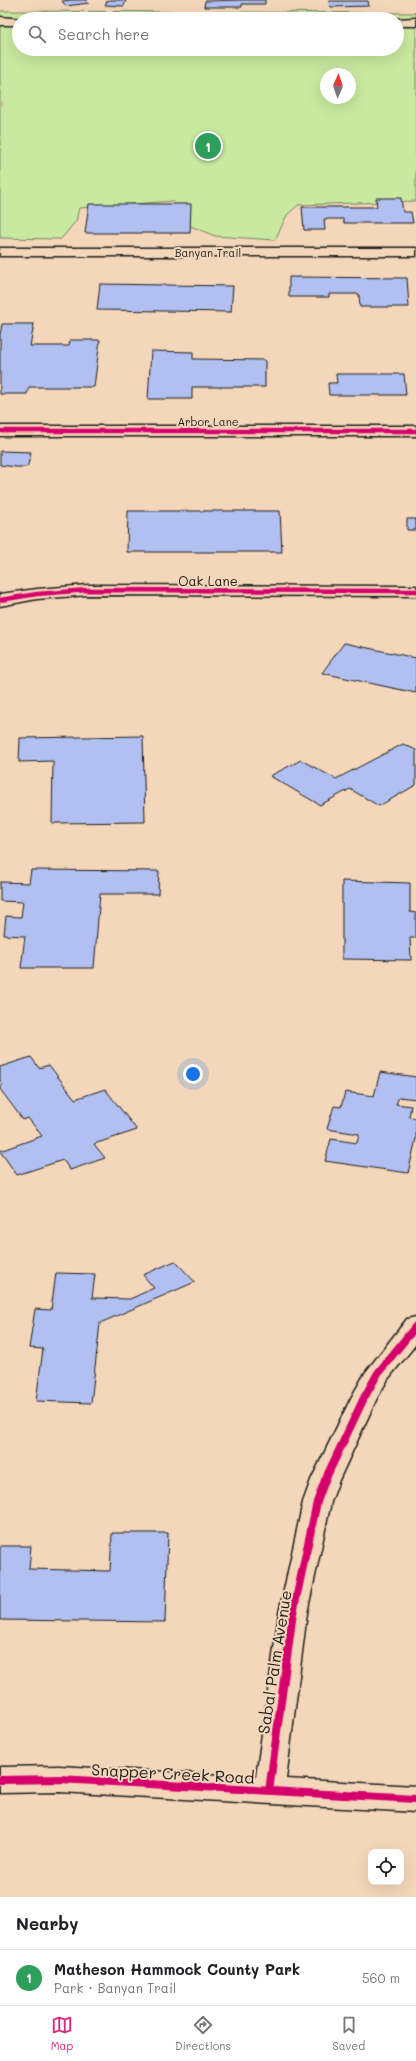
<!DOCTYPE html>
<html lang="en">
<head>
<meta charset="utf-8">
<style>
	body { margin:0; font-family:Mali,sans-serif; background:#f6f6f6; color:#202124 }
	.controls { position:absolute; right:12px; bottom:12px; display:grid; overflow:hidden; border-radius:8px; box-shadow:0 4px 16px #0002 }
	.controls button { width:36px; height:36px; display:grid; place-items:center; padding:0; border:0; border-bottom:1px solid #e0e0e0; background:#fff; color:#202124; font:20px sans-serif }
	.compass { position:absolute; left:320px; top:68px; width:36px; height:36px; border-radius:50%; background:#fff; box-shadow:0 4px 16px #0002; rotate:2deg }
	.you { position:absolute; left:193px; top:1074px; width:14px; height:14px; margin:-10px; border:3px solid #fff; border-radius:50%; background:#1a73e8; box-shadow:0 0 0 6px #1a73e833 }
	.badge { display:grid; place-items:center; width:26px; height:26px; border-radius:50%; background:#db2777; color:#fff; font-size:13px; font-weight:700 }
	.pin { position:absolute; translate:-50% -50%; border:2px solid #fff; box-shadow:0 1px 4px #0006 }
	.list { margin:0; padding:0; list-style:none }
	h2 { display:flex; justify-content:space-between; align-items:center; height:52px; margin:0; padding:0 16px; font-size:17px }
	h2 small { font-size:13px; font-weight:400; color:#757577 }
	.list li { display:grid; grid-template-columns:26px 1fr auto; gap:12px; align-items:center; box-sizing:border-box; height:56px; padding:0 16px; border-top:1px solid #e0e0e0 }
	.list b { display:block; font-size:15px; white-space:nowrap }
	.list p { margin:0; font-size:13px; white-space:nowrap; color:#757577 }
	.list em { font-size:13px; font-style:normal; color:#757577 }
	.icon { flex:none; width:22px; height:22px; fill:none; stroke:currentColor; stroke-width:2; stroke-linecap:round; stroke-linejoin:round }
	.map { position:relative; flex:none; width:416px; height:1897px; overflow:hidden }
	.search { position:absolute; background:#fff; box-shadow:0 4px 16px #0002; left:12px; right:12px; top:12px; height:44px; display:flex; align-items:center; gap:10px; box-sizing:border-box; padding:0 14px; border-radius:22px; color:#757577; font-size:15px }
	.sheet { height:108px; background:#fff }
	nav { display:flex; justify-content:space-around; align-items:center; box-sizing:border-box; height:56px; border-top:1px solid #e0e0e0; background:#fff; font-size:11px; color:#757577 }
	nav a { display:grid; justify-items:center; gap:2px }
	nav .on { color:#db2777 }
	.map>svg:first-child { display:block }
	.green { fill:#c9e9a0; stroke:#72825e; fill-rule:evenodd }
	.building { fill:#b2c0f1; stroke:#1c1c1c }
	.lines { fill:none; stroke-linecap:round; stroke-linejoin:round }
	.minor-casing { stroke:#1c1c1c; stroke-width:3 }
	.minor { fill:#f4d7ba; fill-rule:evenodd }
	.cycleway-far1-casing { stroke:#f4d7ba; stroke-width:6 }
	.cycleway-casing { stroke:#f4d7ba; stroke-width:10 }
	.cycleway-far1 { stroke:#d6006c; stroke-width:4.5 }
	.cycleway { stroke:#d6006c; stroke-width:8 }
	.labels { text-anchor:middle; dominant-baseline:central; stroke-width:4; stroke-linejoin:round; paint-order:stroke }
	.far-street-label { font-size:11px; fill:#1c1c1c; stroke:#f4d7ba }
	.street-label { font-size:13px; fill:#1c1c1c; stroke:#f4d7ba }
	.near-street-label { font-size:16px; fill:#1c1c1c; stroke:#f4d7ba }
</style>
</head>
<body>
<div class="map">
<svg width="416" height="1897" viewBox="0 0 416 1897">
	<rect width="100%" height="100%" fill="#f4d7ba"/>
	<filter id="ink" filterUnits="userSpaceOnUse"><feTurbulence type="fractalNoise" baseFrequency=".025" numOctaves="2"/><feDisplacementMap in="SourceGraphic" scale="8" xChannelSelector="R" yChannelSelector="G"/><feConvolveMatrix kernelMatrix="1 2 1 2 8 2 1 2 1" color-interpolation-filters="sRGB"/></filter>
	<g filter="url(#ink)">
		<path class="green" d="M0 11 416 13V201L298 205 287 215 275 240 215 236 185 224 173 201 79 208 76 221 61 239 0 238ZM19 19H397V49H19ZM326 74H350V98H326Z"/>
		<path class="building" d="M72 0H86L89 3 66 6 62 1Z
			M110 0H126L124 6 105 5 107 1Z
			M243 0H265V4H242V7H204L205 1Z
			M329 1H368L369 6 330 7Z
			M376 198H401L403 212H411L413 223H344L343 219H324L325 230H304L302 207H377Z
			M89 204H191L190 233H85Z
			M289 277 407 278 409 307H360L359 294H329V297H289Z
			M100 284 233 286 231 312 97 310Z
			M2 324H34L30 346H69L70 340H100L94 387H29L27 394H0V335Z
			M151 351 193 352V359L265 360V387H192V399H148Z
			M336 374H404L406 395H329L328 383H337Z
			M0 451 31 452 28 465 26 467H16L0 465Z
			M128 511H280L282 552H127Z
			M407 519H416V530H407Z
			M344 643 416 658V693L322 673Z
			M143 736 145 822 52 823 53 761 19 762 20 738Z
			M403 744 416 750V785L379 806 350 789 320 805 270 776 301 760 336 779Z
			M31 870 159 871 158 894H100L94 968H21L25 936 4 935 6 916 21 917 23 902 0 901V882L29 883Z
			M342 881 410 883V912L416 913V938H410L411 960 342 959Z
			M31 1057 39 1068 49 1065 75 1099 105 1089 137 1130 94 1144 105 1158 70 1170 63 1160 17 1175 0 1151 42 1136 28 1118 23 1120 0 1089V1085L3 1084 0 1081V1067Z
			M380 1072 416 1077V1099L399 1097 396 1104 411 1106 409 1117 416 1118V1139L408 1173 325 1161 331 1139 357 1143 359 1134 327 1129 334 1106 341 1107 345 1092 374 1096Z
			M175 1261 195 1282 100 1323 91 1403 36 1401 43 1349 29 1348 35 1309 51 1310 56 1273 95 1274 92 1298 130 1299 154 1288 143 1275Z
			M112 1533H168L165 1622 0 1620V1546H31L29 1569 110 1571Z"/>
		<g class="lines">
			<g class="minor-casing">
				<path id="minor" d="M0 17 24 19H19V25H0Z
					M416 18V26H397V19H394Z
					M0 248H416V256H0Z
					M0 426H416V436H0Z
					M88 585 416 586V596L88 595 37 599 0 606V594L37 589Z
					M416 1317V1344L388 1379 377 1398 339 1480 331 1502 307 1613 286 1779 416 1786V1812L59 1792 0 1793V1767L59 1766 256 1777 279 1613 303 1502 311 1480 351 1398 365 1373 407 1319Z"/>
			</g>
			<use href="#minor" class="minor"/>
			<g class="cycleway-far1-casing">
				<path id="cycleway-far1" d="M0 431H416
					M0 600 37 594 88 590 416 591"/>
			</g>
			<g class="cycleway-casing">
				<path id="cycleway" d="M0 1780 59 1779 416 1799
					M269 1791 293 1613 317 1502 325 1480 364 1398 378 1373 416 1326"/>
			</g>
			<use href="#cycleway-far1" class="cycleway-far1"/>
			<use href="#cycleway" class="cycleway"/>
		</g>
	</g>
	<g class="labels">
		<g class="far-street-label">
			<text x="208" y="252">Banyan Trail</text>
			<text x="208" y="421">Arbor Lane</text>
		</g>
		<g class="street-label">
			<text x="208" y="580">Oak Lane</text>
		</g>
		<g class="near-street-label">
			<text transform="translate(274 1662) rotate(-81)">Sabal Palm Avenue</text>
			<text transform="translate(173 1773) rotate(3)">Snapper Creek Road</text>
		</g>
	</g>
</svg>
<div class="controls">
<button><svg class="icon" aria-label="locate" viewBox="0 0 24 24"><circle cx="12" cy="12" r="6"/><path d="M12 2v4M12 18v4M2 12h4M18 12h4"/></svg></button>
</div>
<svg class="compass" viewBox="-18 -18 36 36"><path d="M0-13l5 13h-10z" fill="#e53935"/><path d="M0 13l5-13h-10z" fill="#757577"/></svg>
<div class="you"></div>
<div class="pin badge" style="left:208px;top:146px;background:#2e9e5b">1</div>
<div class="search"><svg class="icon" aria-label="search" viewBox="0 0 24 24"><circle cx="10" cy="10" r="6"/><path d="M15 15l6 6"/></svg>Search here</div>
</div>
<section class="sheet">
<h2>Nearby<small></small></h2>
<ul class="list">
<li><span class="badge" style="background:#2e9e5b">1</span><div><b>Matheson Hammock County Park</b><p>Park · Banyan Trail</p></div><em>560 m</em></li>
</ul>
</section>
<nav>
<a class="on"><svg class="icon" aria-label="map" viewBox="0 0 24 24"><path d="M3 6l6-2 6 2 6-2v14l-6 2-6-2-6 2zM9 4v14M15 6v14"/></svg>Map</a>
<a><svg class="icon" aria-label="directions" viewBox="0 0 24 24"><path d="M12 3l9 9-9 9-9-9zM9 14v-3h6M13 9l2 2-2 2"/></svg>Directions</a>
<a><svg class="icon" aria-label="saved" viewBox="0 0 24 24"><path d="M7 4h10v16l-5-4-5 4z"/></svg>Saved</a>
</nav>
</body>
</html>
